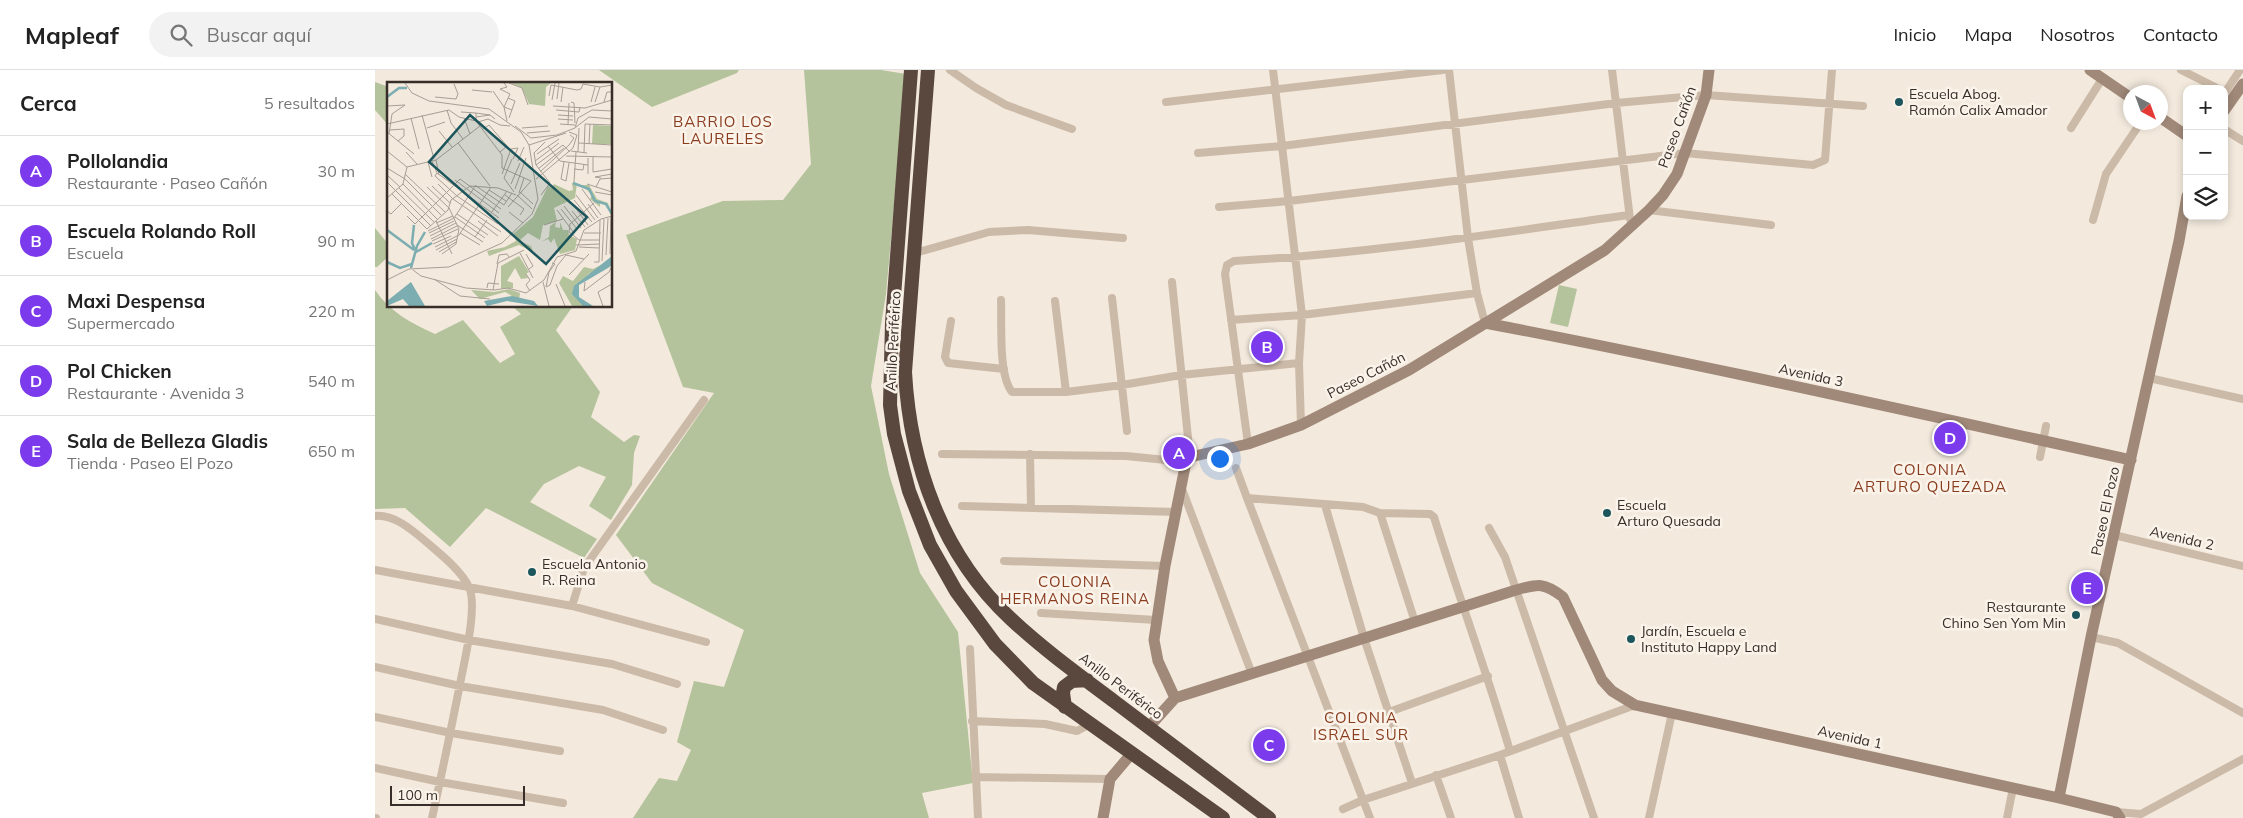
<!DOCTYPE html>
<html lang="es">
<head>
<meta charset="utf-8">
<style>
	body { margin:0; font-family:Mulish,sans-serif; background:#f2f2f2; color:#222 }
	.controls { position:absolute; right:15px; top:15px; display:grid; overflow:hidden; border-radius:10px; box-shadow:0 2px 8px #0003 }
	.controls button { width:45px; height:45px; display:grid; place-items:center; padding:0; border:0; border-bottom:1px solid #e0e0e0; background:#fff; color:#222; font:25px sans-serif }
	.compass { position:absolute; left:1748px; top:15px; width:45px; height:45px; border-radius:50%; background:#fff; box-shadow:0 2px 8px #0003; rotate:139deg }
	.scale { position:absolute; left:15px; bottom:12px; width:135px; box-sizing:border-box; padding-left:5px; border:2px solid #382e29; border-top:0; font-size:14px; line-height:18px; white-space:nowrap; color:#382e29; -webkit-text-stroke:4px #faf3ea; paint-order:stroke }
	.you { position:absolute; left:844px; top:388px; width:18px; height:18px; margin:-12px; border:4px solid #fff; border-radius:50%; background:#1a73e8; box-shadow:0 0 0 8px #1a73e833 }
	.badge { display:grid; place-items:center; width:32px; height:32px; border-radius:50%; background:#7c3aed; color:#fff; font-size:16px; font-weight:700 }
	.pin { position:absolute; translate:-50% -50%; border:2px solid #fff; box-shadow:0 1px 5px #0006 }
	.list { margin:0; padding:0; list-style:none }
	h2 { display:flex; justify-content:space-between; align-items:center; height:65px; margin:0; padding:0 20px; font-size:21px }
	h2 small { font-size:16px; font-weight:400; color:#767676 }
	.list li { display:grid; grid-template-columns:32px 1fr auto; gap:15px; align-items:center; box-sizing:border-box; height:70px; padding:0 20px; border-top:1px solid #e0e0e0 }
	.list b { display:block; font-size:19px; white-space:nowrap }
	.list p { margin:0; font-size:16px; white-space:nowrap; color:#767676 }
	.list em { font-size:16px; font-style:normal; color:#767676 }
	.icon { flex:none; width:28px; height:28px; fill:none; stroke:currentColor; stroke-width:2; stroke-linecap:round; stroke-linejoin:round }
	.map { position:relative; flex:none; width:1868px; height:748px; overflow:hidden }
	header { display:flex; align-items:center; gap:30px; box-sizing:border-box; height:70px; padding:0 25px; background:#fff; border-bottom:1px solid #e0e0e0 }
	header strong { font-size:24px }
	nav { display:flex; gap:28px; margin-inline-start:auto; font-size:18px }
	.search { width:350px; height:45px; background:#f2f2f2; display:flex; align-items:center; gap:12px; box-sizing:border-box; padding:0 18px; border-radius:28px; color:#767676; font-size:19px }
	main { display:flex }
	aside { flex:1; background:#fff }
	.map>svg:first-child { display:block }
	.green { fill:#b4c39c }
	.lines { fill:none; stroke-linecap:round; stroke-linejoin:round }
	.street { stroke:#ccbaa8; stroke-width:8 }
	.secondary { stroke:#a08979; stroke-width:11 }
	.highway { stroke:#5a483f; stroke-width:14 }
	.poi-dot { fill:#1c555c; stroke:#faf3ea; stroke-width:2 }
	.labels { text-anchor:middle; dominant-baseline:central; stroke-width:5; stroke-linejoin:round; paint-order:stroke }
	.poi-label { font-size:14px; fill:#382e29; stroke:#faf3ea; text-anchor:start }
	.street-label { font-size:14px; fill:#382e29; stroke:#faf3ea }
	.neighbourhood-label { font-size:15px; letter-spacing:1px; fill:#8a3c1f; stroke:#faf3ea }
	.inset-river { fill:none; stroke:#7badb1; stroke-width:2.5 }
	.inset-road { fill:none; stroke:#a89e95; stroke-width:1 }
	.view { fill:#1c555c; fill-opacity:0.15; stroke:#1c555c; stroke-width:2.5 }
	.inset-edge { fill:none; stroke:#382e29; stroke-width:2.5 }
</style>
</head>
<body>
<header>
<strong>Mapleaf</strong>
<div class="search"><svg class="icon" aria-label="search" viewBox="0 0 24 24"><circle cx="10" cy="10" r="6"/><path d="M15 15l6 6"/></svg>Buscar aquí</div>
<nav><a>Inicio</a><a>Mapa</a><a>Nosotros</a><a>Contacto</a></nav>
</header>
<main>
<aside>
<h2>Cerca<small>5 resultados</small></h2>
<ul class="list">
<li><span class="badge">A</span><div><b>Pollolandia</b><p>Restaurante · Paseo Cañón</p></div><em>30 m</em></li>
<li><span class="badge">B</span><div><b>Escuela Rolando Roll</b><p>Escuela</p></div><em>90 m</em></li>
<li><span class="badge">C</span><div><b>Maxi Despensa</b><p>Supermercado</p></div><em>220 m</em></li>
<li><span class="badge">D</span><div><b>Pol Chicken</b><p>Restaurante · Avenida 3</p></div><em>540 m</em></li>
<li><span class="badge">E</span><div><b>Sala de Belleza Gladis</b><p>Tienda · Paseo El Pozo</p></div><em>650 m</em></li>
</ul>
</aside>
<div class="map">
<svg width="1868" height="748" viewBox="0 0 1868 748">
	<rect width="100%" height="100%" fill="#f3e9dd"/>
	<path class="green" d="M224 0H364L362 3 277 37Z
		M429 0H506L531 4 511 224 496 316 514 404 545 503 583 562 598 713 547 723 554 748H258L284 708 302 711 316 680 302 672 319 611 349 617 369 560 277 513 241 465 339 323 308 317 251 165 348 131 408 130 436 94Z
		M0 12 14 17V56L0 40Z
		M0 158 14 175V186L2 197H0Z
		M1184 215 1202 219 1193 257 1175 253Z
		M0 220C14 241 37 254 60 264L88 250 125 293 140 284 125 257 146 244 137 236H198L181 260 225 322 216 347 249 372 259 365 265 366 259 383 257 415 236 450 214 436 231 407 204 396 169 414 155 432 222 469 209 488 111 438 75 477 30 438 0 439Z"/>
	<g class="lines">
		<path class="street" d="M575 0 601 18 631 35 697 59
			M898 0 927 245 924 293 926 355
			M1074 0 1093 168 1102 223 1110 253
			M1237 0 1255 149
			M1806 0 1844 19
			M1849 24 1865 0
			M791 32 1068 0
			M1696 58 1727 9
			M1849 59 1868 71
			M823 83 907 76 1241 33 1331 25 1488 36
			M844 137 914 131 1310 83 1438 95 1450 90 1457 0
			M1274 140 1396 155
			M1718 150 1731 104 1766 52
			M540 183 614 162 653 160 748 168
			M797 212 815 387
			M737 228 752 361
			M626 230C627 253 623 305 637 322H691L747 315 806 305 924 293
			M680 231 691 322
			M856 250 927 245 1102 223
			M576 251 570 287 573 293 629 299
			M1774 308 1868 329
			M873 374 850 204 852 195 859 191C991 184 1123 163 1254 145
			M567 384 751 386 811 392
			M655 384 656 437
			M1665 387 1671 356
			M861 398 872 428 988 437 1005 443 1055 444 1059 447C1083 525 1112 602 1135 681
			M807 419 877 604
			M872 428 995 748
			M950 435 989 568 1037 713
			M587 436 801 442
			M1005 443 1040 552
			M0 446C18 444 36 459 49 470 64 483 85 499 94 517 103 536 89 593 85 614 76 659 67 703 57 748
			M1114 458 1130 487 1219 748
			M1739 465 1868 496
			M629 491 790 496
			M0 500 197 536 331 572
			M197 536 209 498 329 330
			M666 543 781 550
			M0 549 94 570 237 594 302 614
			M1716 567 1743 573 1868 643
			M595 579 603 748
			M0 597 85 616 228 640 288 660
			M1014 642 1113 606
			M0 647 76 663 185 681
			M597 651 670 654 702 661 715 654
			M1125 685 1144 748
			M0 698 65 712 188 733
			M1061 705 1076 748
			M600 707 735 709
			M968 739 988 730 1125 685 1260 635
			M1741 742 1766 744 1868 689
			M0 748H1
			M1274 748 1297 643
			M1632 748 1638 718"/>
		<path class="secondary" d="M1715 0 1756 28
			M1849 41 1868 14
			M1786 48 1812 66
			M1110 253C1326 294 1541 343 1756 390
			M800 628 1141 520C1163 514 1169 512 1188 527L1227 610 1237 621 1260 635 1684 728 1741 742 1745 748
			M800 628 783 591 779 570 790 496 811 392 815 387 873 374 926 355 1034 300 1230 180 1274 140 1288 125 1302 104 1331 25 1334 0
			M774 657 800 628
			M1684 728 1716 567 1804 171 1812 126
			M728 748 735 709 757 683"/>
		<path class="highway" d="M536 0 517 253 515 335 519 364 534 421 555 475 581 521 620 574 658 613 848 748
			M553 0 530 302C535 394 567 485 636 549 668 579 704 605 740 632 791 670 842 709 894 748
			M690 637 688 623 689 617 697 611 712 610"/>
	</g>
	<g class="poi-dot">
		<circle cx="1524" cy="32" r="5"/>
		<circle cx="1232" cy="443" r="5"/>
		<circle cx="157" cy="502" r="5"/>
		<circle cx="1701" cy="545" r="5"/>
		<circle cx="1256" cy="569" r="5"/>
	</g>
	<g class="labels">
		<g class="poi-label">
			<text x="1534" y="24">Escuela Abog.<tspan x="1534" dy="16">Ramón Calix Amador</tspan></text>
			<text x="1242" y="435">Escuela<tspan x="1242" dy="16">Arturo Quesada</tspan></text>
			<text x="167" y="494">Escuela Antonio<tspan x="167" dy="16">R. Reina</tspan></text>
			<text x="1691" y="537" text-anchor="end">Restaurante<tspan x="1691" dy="16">Chino Sen Yom Min</tspan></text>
			<text x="1266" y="561">Jardín, Escuela e<tspan x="1266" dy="16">Instituto Happy Land</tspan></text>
		</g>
		<g class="street-label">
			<text transform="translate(1302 57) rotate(-70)">Paseo Cañón</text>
			<text transform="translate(518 271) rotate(-87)">Anillo Periférico</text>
			<text transform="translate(991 305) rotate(-27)">Paseo Cañón</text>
			<text transform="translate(1436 305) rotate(12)">Avenida 3</text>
			<text transform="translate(1730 441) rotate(-78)">Paseo El Pozo</text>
			<text transform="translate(1807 468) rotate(13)">Avenida 2</text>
			<text transform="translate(746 616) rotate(37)">Anillo Periférico</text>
			<text transform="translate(1475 667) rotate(12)">Avenida 1</text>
		</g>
		<g class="neighbourhood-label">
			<text x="348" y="51">BARRIO LOS<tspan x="348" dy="17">LAURELES</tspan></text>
			<text x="1555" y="399">COLONIA<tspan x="1555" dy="17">ARTURO QUEZADA</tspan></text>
			<text x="700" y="511">COLONIA<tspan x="700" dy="17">HERMANOS REINA</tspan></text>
			<text x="986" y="647">COLONIA<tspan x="986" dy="17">ISRAEL SUR</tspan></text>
		</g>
	</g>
	<g transform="translate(12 12)">
		<rect width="225" height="225" fill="#f3e9dd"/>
		<path d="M124 1H164L159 5 158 24 142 22 135 6ZM206 43 225 44V62H205ZM185 101H190L188 116 167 126 170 139 156 143 153 158 141 151 132 159 144 164 146 170 132 163 102 174 100 169 118 165 129 159 126 152 146 135 161 104 165 106 167 102 182 109 186 108ZM195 103H202L210 117 221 121 225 134 219 123 213 120V125L203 117 205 113ZM169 140 168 145 173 146V140L176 148H181L182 153 190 157 188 168 173 172 167 156 164 161 161 157 154 160 162 155 163 144ZM132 174 142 190 139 192 141 196 134 197 128 186 120 199 126 201V206L114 207V184ZM214 183 218 185 202 192 186 208 198 224H185L172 201 176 194 186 199 197 185 206 187ZM122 207 133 211 132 218 118 210 93 217 84 208 107 210Z" fill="#b4c39c"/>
		<path d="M225 174V183L221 186 192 203V215L206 224H196L185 212 187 204ZM24 200 38 224H22L16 217 0 224V219ZM125 214 147 219 151 224 120 219 100 224 97 219Z" fill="#7badb1"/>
		<path class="inset-river" d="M0 15 12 6H20M186 101 202 107 208 119 219 122 225 132M27 143 25 161 28 168M0 148 27 168M29 170 45 161M0 180 13 186 25 182M24 186 30 164 38 150"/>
		<path class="inset-road" d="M117 1 120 5 113 7 123 12 117 25 120 39M122 1 135 6 141 23M85 8 105 10M106 9 117 25 125 28M162 14 164 3 190 8 194 7 196 2 213 5 225 3M48 15 69 17 71 12 67 2M121 16 128 19 122 36M170 17 172 1M165 18 168 1M174 20 176 5M184 20 187 21 188 41M204 20 208 5M208 20 213 5M217 20 220 10H225M0 24 18 23 5 32 2 52M166 24 198 26 225 18M60 28 64 41 76 57M169 28 192 30 193 25M74 30 89 31M35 33 47 77M171 33 186 34M89 35 103 33 108 37M24 36 32 67M77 36 83 52M171 37 186 38M89 39V31L103 33M91 40 101 37 113 43 123 44M0 42 62 28 72 35 89 39 115 73M173 42 188 43M181 42 182 21M128 44 144 56 170 53 188 46 191 36 205 28 225 29M189 45 202 35 225 37M40 46 58 40M135 46 161 44M96 47 102 43 120 64 113 70M3 48 17 47V54L11 59M52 49 65 65M0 50 27 72M140 51 163 49M71 61 103 104M192 61 225 63M202 62 203 42M142 63 179 51M161 64 173 79 201 83M0 69 20 85M184 69 200 71M19 70 30 82M191 70 192 46M197 71 198 42 225 43M150 72 172 57M115 73V86L144 99M179 74 225 75M206 74V90L225 87M125 77 117 96 127 110M49 78 52 93M45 79 50 91 112 136M131 79 137 65M148 79 172 61M41 80 45 95M177 80 174 97 179 99 182 81M149 83 176 63 183 70M20 85 49 78 93 44M0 86 18 97 54 133M151 87 177 66M187 87 196 88 197 82M153 90 182 63 187 56 183 53M50 91 48 94 70 114 111 142M18 92 58 130M115 92 124 67 131 66 126 77M201 92V76M0 93 13 105M214 96 208 95 225 92M149 97 186 66 190 53 182 50M68 98 112 131M0 100 44 144M187 100 189 70M16 102 50 137M51 102 66 117 114 150M124 102 133 81M200 102 225 110M45 104 63 121M89 104 117 123 125 111M40 105 62 126 72 147 69 162 55 172M209 105 213 97 225 96M12 106 47 140M128 107 139 76M195 107 214 133M102 108 119 119M133 110 146 122M208 110 225 113M132 111 137 96M5 112 40 147 61 128 64 118 83 104 111 106 129 113M118 113 137 127 133 133M130 113 145 127M154 113 163 101 149 83 147 71 158 60M189 113 208 138M0 116 16 102 20 85M187 118 205 140M207 121 183 142 182 150 192 158H213M201 122 211 136M177 124 194 146M121 125 144 99M188 125 201 143M174 127 190 147M170 128 187 151M0 129 4 132 14 122M185 129 198 145M122 130 136 141M104 131 120 109M70 132 101 153M20 134 28 142 73 97 114 127M68 135 98 156M49 139 65 172M91 139 111 154M49 141 66 134M70 143 96 160M157 143 176 137M41 149 67 136 89 103M42 151 67 139M73 151 93 163M197 151H214M43 154 69 141M88 155 100 138M44 157 70 144M45 159 71 147M46 162 64 154M189 163 213 162M48 165 72 153 104 105M192 165 212 166M49 168 70 157M52 170 69 160M133 171 146 196M139 172 146 184 142 187M223 172 224 135M179 173 197 177M219 173 221 136M215 179 217 137M207 180H212L213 138M165 181 168 182 162 190 159 205 163 203 170 184 179 173M110 182 112 173 120 172 122 175M26 188 34 194 79 206 107 208 121 206 139 211 157 198 170 175 189 169 197 148 214 137 225 134M139 192 143 198 139 203 143 209M182 193 202 172M47 197 73 214 103 217M0 198 22 187 62 185 115 161 145 132 151 117 142 63 134 50 102 27 42 19 25 11 18 1M156 200 162 224M198 200 197 209 222 190 225 184M169 202 178 224M100 206 101 201 112 202M106 208 111 181 137 168M216 224 211 210 225 202"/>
		<path class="view" d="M83 33 200 135 159 182 42 80Z"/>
		<rect width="225" height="225" class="inset-edge"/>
	</g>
</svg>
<div class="controls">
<button>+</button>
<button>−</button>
<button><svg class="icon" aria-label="layers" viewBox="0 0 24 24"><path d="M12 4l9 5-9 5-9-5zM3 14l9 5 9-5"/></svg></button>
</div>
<svg class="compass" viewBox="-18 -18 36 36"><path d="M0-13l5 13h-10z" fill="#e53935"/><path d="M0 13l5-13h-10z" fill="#767676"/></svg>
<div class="scale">100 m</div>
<div class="you"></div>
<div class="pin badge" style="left:804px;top:383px">A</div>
<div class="pin badge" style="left:892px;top:277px">B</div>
<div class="pin badge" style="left:894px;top:675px">C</div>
<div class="pin badge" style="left:1575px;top:368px">D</div>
<div class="pin badge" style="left:1712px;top:518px">E</div>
</div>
</main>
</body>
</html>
